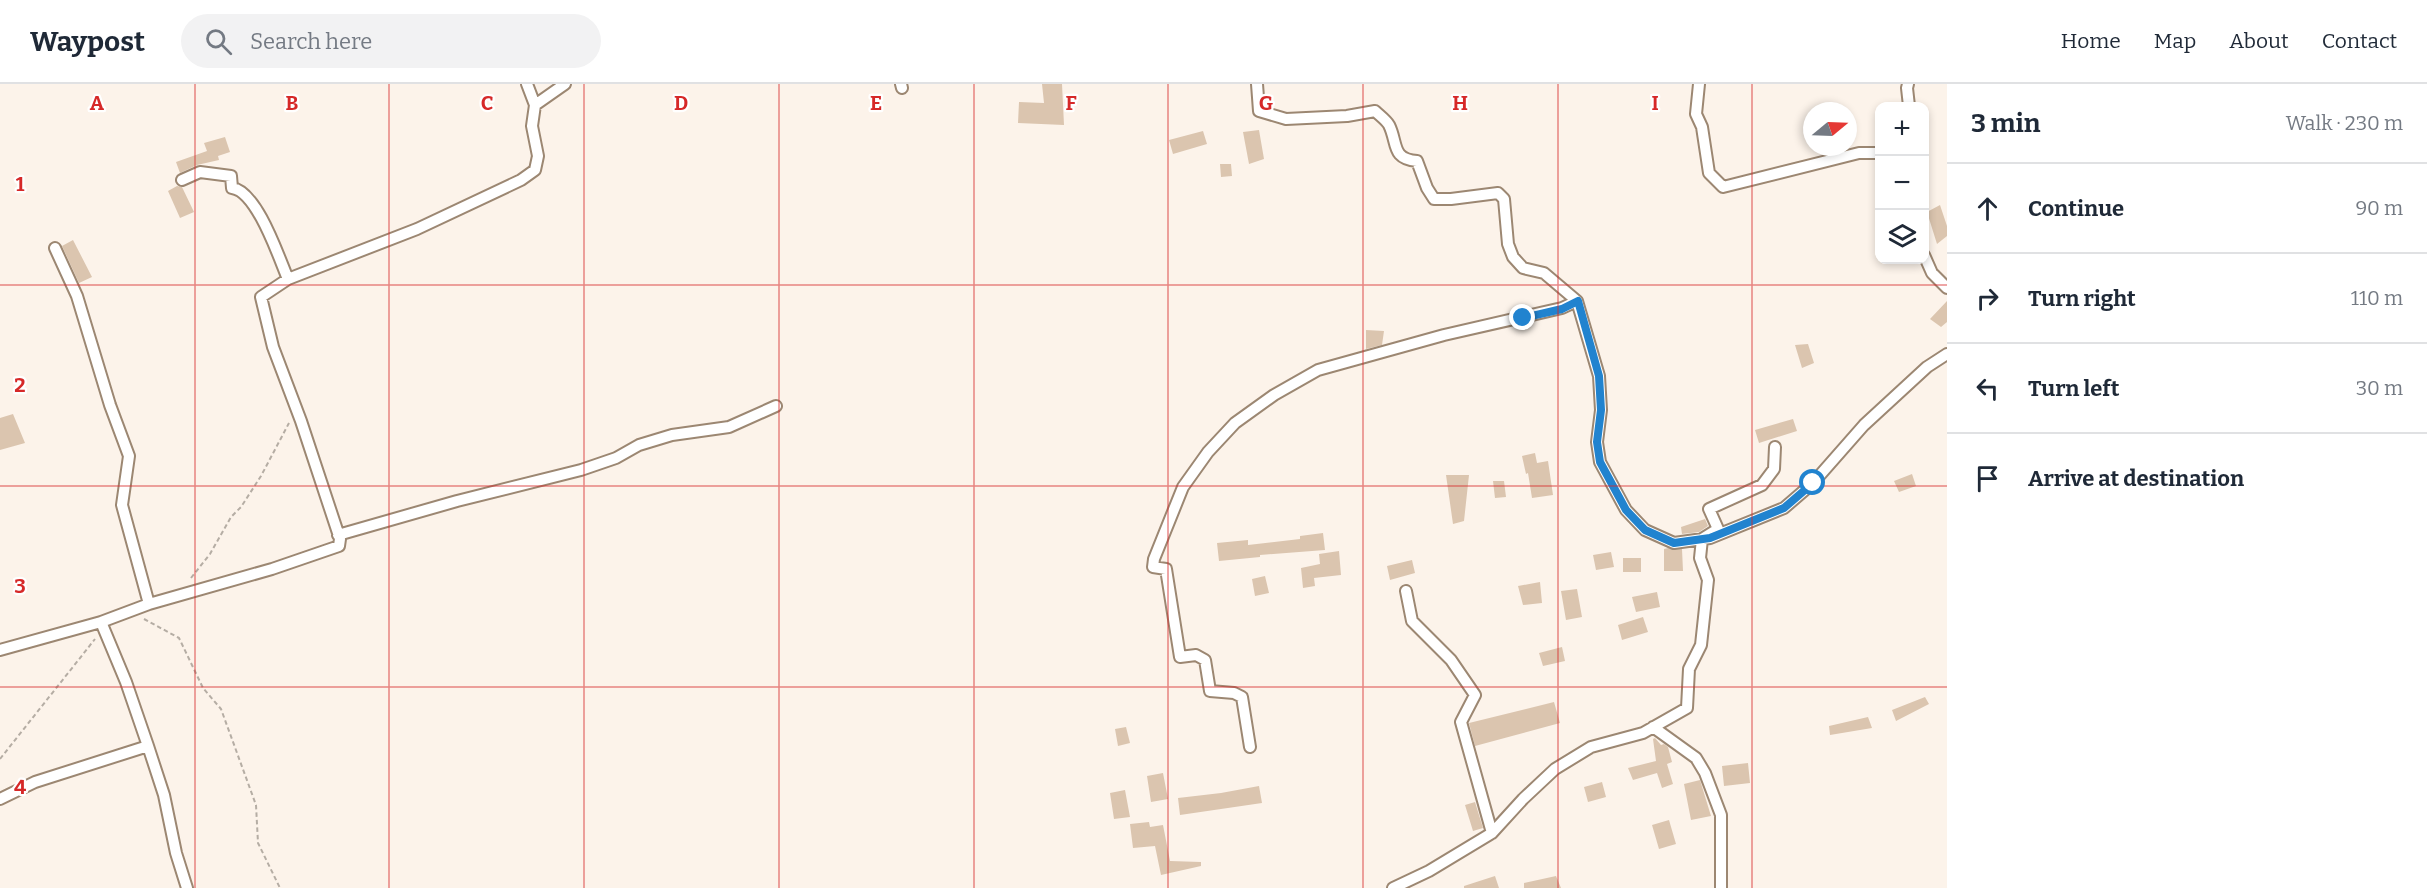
<!DOCTYPE html>
<html lang="en">
<head>
<meta charset="utf-8">
<style>
	body { margin:0; font-family:Bitter,serif; background:#f2f2f3; color:#1f2937 }
	.controls { position:absolute; right:18px; top:18px; display:grid; overflow:hidden; border-radius:12px; box-shadow:0 3px 9px #0003 }
	.controls button { width:54px; height:54px; display:grid; place-items:center; padding:0; border:0; border-bottom:2px solid #e0e1e3; background:#fff; color:#1f2937; font:30px sans-serif }
	.compass { position:absolute; left:1803px; top:18px; width:54px; height:54px; border-radius:50%; background:#fff; box-shadow:0 3px 9px #0003; rotate:71deg }
	.stop { position:absolute; width:18px; height:18px; margin:-14px; border:4px solid #2183cf; border-radius:50%; background:#fff }
	.stop.end { background:#2183cf; border-color:#fff; box-shadow:0 2px 6px #0008 }
	.list { margin:0; padding:0; list-style:none }
	h2 { display:flex; justify-content:space-between; align-items:center; height:78px; margin:0; padding:0 24px; font-size:26px }
	h2 small { font-size:20px; font-weight:400; color:#747a83 }
	.list li { display:grid; grid-template-columns:39px 1fr auto; gap:18px; align-items:center; box-sizing:border-box; height:90px; padding:0 24px; border-top:2px solid #e0e1e3 }
	.list b { display:block; font-size:22px; white-space:nowrap }
	.list em { font-size:20px; font-style:normal; color:#747a83 }
	.icon { flex:none; width:33px; height:33px; fill:none; stroke:currentColor; stroke-width:2; stroke-linecap:round; stroke-linejoin:round }
	.map { position:relative; flex:none; width:1947px; height:804px; overflow:hidden }
	header { display:flex; align-items:center; gap:36px; box-sizing:border-box; height:84px; padding:0 30px; background:#fff; border-bottom:2px solid #e0e1e3 }
	header strong { font-size:28px }
	nav { display:flex; gap:33px; margin-inline-start:auto; font-size:21px }
	.search { width:420px; height:54px; background:#f2f2f3; display:flex; align-items:center; gap:15px; box-sizing:border-box; padding:0 21px; border-radius:33px; color:#747a83; font-size:22px }
	main { display:flex }
	aside { flex:1; background:#fff }
	.map>svg:first-child { display:block }
	.building { fill:#dbc5af }
	.lines { fill:none; stroke-linecap:round; stroke-linejoin:round }
	.street-casing { stroke:#9c8772; stroke-width:14 }
	.path { stroke:#b5ada4; stroke-width:2; stroke-dasharray:4.5 3; stroke-linecap:butt }
	.street { stroke:#fff; stroke-width:10 }
	.route { stroke:#2183cf; stroke-width:8 }
	.grid { fill:none; stroke:#d62828; stroke-width:1.5; stroke-opacity:0.55 }
	.grid-label { font-size:20px; text-anchor:middle; font-weight:bold; fill:#d62828; stroke:#fff; stroke-width:4.5; stroke-linejoin:round; paint-order:stroke }
</style>
</head>
<body>
<header>
<strong>Waypost</strong>
<div class="search"><svg class="icon" aria-label="search" viewBox="0 0 24 24"><circle cx="10" cy="10" r="6"/><path d="M15 15l6 6"/></svg>Search here</div>
<nav><a>Home</a><a>Map</a><a>About</a><a>Contact</a></nav>
</header>
<main>
<div class="map">
<svg width="1947" height="804" viewBox="0 0 1947 804">
	<rect width="100%" height="100%" fill="#fcf3ea"/>
	<path class="building" d="M1042 0H1062L1064 41 1018 39 1019 18 1044 19Z
		M1259 46 1264 75 1249 80 1243 48Z
		M1203 47 1207 60 1173 70 1169 56Z
		M225 53 230 68 218 72 219 76 197 81 180 89 176 78 207 67 204 59Z
		M1220 80H1231L1232 92 1221 93Z
		M177 102 182 103 194 128 180 134 168 107Z
		M1940 121 1947 142V152L1937 160 1927 128Z
		M73 156 92 193 79 199 62 162Z
		M1947 217V238L1941 243 1930 235Z
		M1366 246 1384 247 1382 261 1366 265Z
		M1808 260 1814 279 1802 284 1795 261Z
		M13 330 25 359 0 366V334Z
		M1793 335 1797 347 1759 359 1755 346Z
		M1535 369 1537 379 1548 377 1553 411 1532 414 1528 389 1526 390 1522 372Z
		M1912 390 1916 402 1899 408 1894 397Z
		M1446 391H1469L1464 437 1453 440Z
		M1493 397H1504L1506 413 1495 414Z
		M1705 435 1708 442 1699 448 1682 450 1681 443Z
		M1323 449 1325 466 1260 471V473L1219 477 1217 459 1248 456V461L1300 455V452Z
		M1668 464 1682 465 1683 487H1664V465Z
		M1339 467 1341 491 1314 494 1315 502 1303 504 1301 484 1320 480 1319 470Z
		M1611 468 1614 483 1596 486 1593 471Z
		M1623 474H1641V488H1623Z
		M1412 476 1415 489 1390 496 1387 482Z
		M1265 492 1269 509 1255 512 1252 495Z
		M1540 498 1542 519 1523 521 1518 502Z
		M1577 505 1582 533 1566 536 1561 507Z
		M1657 508 1660 523 1636 528 1632 513Z
		M1643 533 1648 548 1622 556 1618 541Z
		M1562 563 1565 577 1543 582 1539 569Z
		M1925 613 1929 620 1896 637 1892 626Z
		M1554 618 1560 639 1475 662 1469 639Z
		M1868 633 1872 644 1830 651 1829 642Z
		M1126 643 1130 659 1118 662 1115 645Z
		M1655 654 1661 661 1664 660 1668 663 1672 678 1667 680 1673 700 1662 704 1657 689 1633 696 1628 684 1656 677 1653 655Z
		M1748 679 1750 699 1724 702 1722 682Z
		M1163 689 1168 715 1151 718 1147 692Z
		M1700 696 1711 732 1691 736 1684 700Z
		M1602 698 1606 713 1588 718 1584 703Z
		M1259 702 1262 719 1180 731 1178 714 1221 709Z
		M1125 706 1130 733 1114 735 1110 709Z
		M1475 718 1483 744 1473 747 1465 721Z
		M1669 736 1676 760 1659 765 1652 741Z
		M1149 738 1150 743 1163 741 1170 777 1201 778V782L1161 791 1155 762 1133 764 1130 740Z
		M1495 792 1499 804H1464V802Z
		M1556 792 1561 804H1524V799Z"/>
	<g class="lines">
		<g class="street-casing">
			<path id="street" d="M527 0 535 21
				M901 0 902 4
				M1257 0 1259 27 1286 35 1347 32 1375 27C1379 31 1386 36 1389 41 1398 59 1391 75 1417 77L1427 104 1434 115H1451L1498 109 1504 115 1508 160 1513 173 1523 184 1544 189 1577 217 1599 292 1601 326 1597 358 1600 378 1626 426 1645 446 1674 459 1710 454 1784 424 1813 399 1864 341 1927 283 1947 270
				M1699 0 1696 30 1702 43 1709 89 1723 103 1859 69H1880
				M1908 0 1907 4 1909 22
				M182 96 200 88 231 92 232 104C257 107 279 174 288 195
				M1924 171 1932 189 1947 204
				M338 451 457 417 581 386 616 374 639 361 672 351 729 343 776 322
				M1406 507 1412 537 1451 576 1475 611 1461 638 1492 749
				M149 520 272 485 339 462 340 455 301 337 273 263 261 213 288 195 417 145 521 96 535 86 538 72 532 42 535 21 565 0
				M101 538 126 598 148 662 164 711 176 769 187 804
				M0 566 101 538 149 520 122 421 129 372 110 321 77 212 55 164
				M1653 643 1696 674 1705 689 1721 731V804
				M1250 663 1242 613 1234 609 1210 607 1205 576 1196 571 1180 573 1166 485 1153 483 1154 475 1183 403 1208 368 1235 339 1274 311 1318 286 1444 251 1562 224 1577 217
				M0 715 35 698 148 662
				M1393 804 1429 787 1492 749 1523 715 1555 685 1591 663 1643 649 1687 624 1689 585 1701 561 1708 496 1700 474 1702 455 1718 445 1709 425 1762 401 1774 385 1775 363"/>
		</g>
		<path class="path" d="M191 494 210 470 231 433 241 423 261 392 289 339
			M144 535 179 554 203 604 221 625 256 721 258 759 280 804
			M0 675 95 555"/>
		<use href="#street" class="street"/>
	</g>
	<g class="lines">
		<path class="route" d="M1523 234 1562 225 1578 217 1599 292 1601 326 1597 358 1600 378 1626 426 1645 446 1674 459 1710 454 1784 424 1813 399"/>
	</g>
	<path class="grid" d="M195 0V804M389 0V804M584 0V804M779 0V804M974 0V804M1168 0V804M1363 0V804M1558 0V804M1752 0V804M0 201H1947M0 402H1947M0 603H1947"/>
	<g class="grid-label">
		<text x="97" y="26">A</text>
		<text x="292" y="26">B</text>
		<text x="487" y="26">C</text>
		<text x="681" y="26">D</text>
		<text x="876" y="26">E</text>
		<text x="1071" y="26">F</text>
		<text x="1266" y="26">G</text>
		<text x="1460" y="26">H</text>
		<text x="1655" y="26">I</text>
		<text x="20" y="107">1</text>
		<text x="20" y="308">2</text>
		<text x="20" y="509">3</text>
		<text x="20" y="710">4</text>
	</g>
</svg>
<div class="controls">
<button>+</button>
<button>−</button>
<button><svg class="icon" aria-label="layers" viewBox="0 0 24 24"><path d="M12 4l9 5-9 5-9-5zM3 14l9 5 9-5"/></svg></button>
</div>
<svg class="compass" viewBox="-18 -18 36 36"><path d="M0-13l5 13h-10z" fill="#e53935"/><path d="M0 13l5-13h-10z" fill="#747a83"/></svg>
<div class="stop" style="left:1813px;top:399px"></div>
<div class="stop end" style="left:1523px;top:234px"></div>
</div>
<aside>
<h2>3 min<small>Walk · 230 m</small></h2>
<ul class="list">
<li><svg class="icon" aria-label="ahead" viewBox="0 0 24 24"><path d="M12 20V5M6 11l6-6 6 6"/></svg><div><b>Continue</b></div><em>90 m</em></li>
<li><svg class="icon" aria-label="right" viewBox="0 0 24 24"><path d="M7 20v-9h11M14 6l5 5-5 5"/></svg><div><b>Turn right</b></div><em>110 m</em></li>
<li><svg class="icon" aria-label="left" viewBox="0 0 24 24"><path d="M17 20v-9H6M10 6l-5 5 5 5"/></svg><div><b>Turn left</b></div><em>30 m</em></li>
<li><svg class="icon" aria-label="arrive" viewBox="0 0 24 24"><path d="M6 21V4h12l-3 4 3 4H6"/></svg><div><b>Arrive at destination</b></div></li>
</ul>
</aside>
</main>
</body>
</html>
